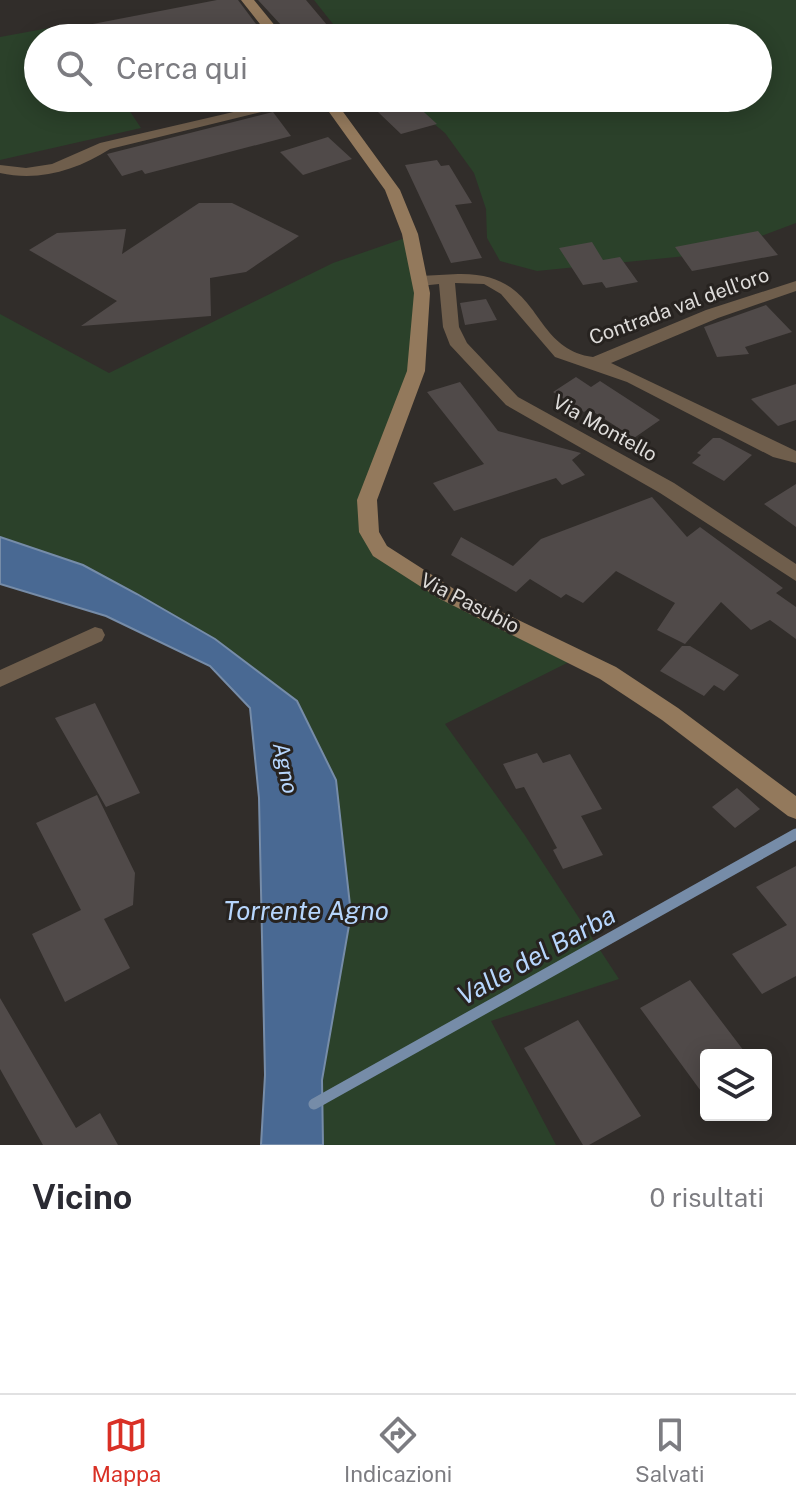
<!DOCTYPE html>
<html lang="it">
<head>
<meta charset="utf-8">
<style>
	body { margin:0; font-family:"Public Sans",sans-serif; background:#f7f7f7; color:#2b2b33 }
	.controls { position:absolute; right:24px; bottom:24px; display:grid; overflow:hidden; border-radius:8px; box-shadow:0 4px 20px #0003 }
	.controls button { width:72px; height:72px; display:grid; place-items:center; padding:0; border:0; border-bottom:2px solid #e1e1e2; background:#fff; color:#2b2b33; font:40px sans-serif }
	.list { margin:0; padding:0; list-style:none }
	h2 { display:flex; justify-content:space-between; align-items:center; height:104px; margin:0; padding:0 32px; font-size:34px }
	h2 small { font-size:26px; font-weight:400; color:#7c7c81 }
	.icon { flex:none; width:44px; height:44px; fill:none; stroke:currentColor; stroke-width:2; stroke-linecap:round; stroke-linejoin:round }
	.map { position:relative; flex:none; width:796px; height:1145px; overflow:hidden }
	.search { position:absolute; background:#fff; box-shadow:0 4px 20px #0003; left:24px; right:24px; top:24px; height:88px; display:flex; align-items:center; gap:20px; box-sizing:border-box; padding:0 28px; border-radius:44px; color:#7c7c81; font-size:30px }
	.sheet { height:248px; background:#fff }
	nav { display:flex; justify-content:space-around; align-items:center; box-sizing:border-box; height:112px; border-top:2px solid #e1e1e2; background:#fff; font-size:22px; color:#7c7c81 }
	nav a { display:grid; justify-items:center; gap:4px }
	nav .on { color:#d93025 }
	.map>svg:first-child { display:block }
	.green { fill:#2b412a }
	.water { fill:#496993; stroke:#768ca8; stroke-width:2 }
	.lines { fill:none; stroke-linecap:round; stroke-linejoin:round }
	.stream { stroke:#768ca8; stroke-width:11 }
	.building { fill:#504a49 }
	.street { fill:#6f5e4c; fill-rule:evenodd }
	.secondary { fill:#93795c; fill-rule:evenodd }
	.labels { text-anchor:middle; dominant-baseline:central; stroke-width:6; stroke-linejoin:round; paint-order:stroke }
	.street-label { font-size:20px; fill:#dedcda; stroke:#272320 }
	.water-label { font-size:22px; font-style:italic; fill:#b7d6fd; stroke:#272320 }
	.near-water-label { font-size:26px; font-style:italic; fill:#b7d6fd; stroke:#272320 }
</style>
</head>
<body>
<div class="map">
<svg width="796" height="1145" viewBox="0 0 796 1145">
	<rect width="100%" height="100%" fill="#312d2a"/>
	<path class="green" d="M314 0H796V223L716 253 537 271 500 261 487 238 486 209 474 173 445 133 403 98H758V38H344Z
		M71 24 80 38H38V98H121L141 128 0 160V37Z
		M408 237 419 277 414 356 366 496 372 532 428 584 581 656 445 724 524 834 619 979 491 1021 556 1145H323L322 1080 351 914 297 701 83 565 0 537V314L109 373 333 263Z"/>
	<path class="water" d="M0 537 83 565 137 594 215 639 297 701 336 780 351 914 322 1080 323 1145H261L265 1075 259 798 250 708 210 666 106 616 0 584Z"/>
	<g class="lines">
		<path class="stream" d="M314 1104 796 834"/>
	</g>
	<path class="building" d="M217 0H238L262 32 232 38H73L72 28Z
		M258 0H306L338 38H293Z
		M413 102 437 124 401 134 378 112Z
		M273 112 291 136 145 174 142 170 122 176 107 154Z
		M328 137 352 159 303 175 280 152Z
		M437 160 441 166 449 165 472 203 455 205 482 258 451 263 405 165Z
		M199 203H232L299 236 246 272 210 278 211 316 81 326 117 301 29 250 57 233 126 229 122 254Z
		M758 231 778 255 692 271 675 247Z
		M592 242 603 260 620 257 638 282 606 288 602 282 583 285 559 248Z
		M486 299 497 320 465 325 460 303Z
		M766 305 792 332 745 347 749 354 717 357 704 327Z
		M576 377 591 387 600 381 660 420 634 438 589 409 584 412 553 392Z
		M460 382 498 431 581 453 572 460 585 475 562 485 556 478 454 511 433 483 484 464 427 392Z
		M796 384V420L778 426 751 399Z
		M713 438H720L752 455 724 481 692 463 701 455 697 453Z
		M796 484V527L764 504Z
		M652 497 687 537 700 527 783 588 776 593 796 607V639L770 620 751 630 721 602 685 644 657 630 675 603 616 571 583 603 566 594 561 598 530 579 516 592 451 555 461 537 513 566 541 539Z
		M682 646H690L739 675 724 691 714 685 704 696 660 671Z
		M95 703 140 793 106 807 55 718Z
		M537 753 543 763 570 754 602 809 581 816 603 855 563 869 553 850 557 848 524 787 516 789 503 764Z
		M737 788 760 809 735 828 712 807Z
		M97 795 135 873 133 905 104 919 130 968 65 1002 32 934 81 910 36 823Z
		M796 866V976L762 994 732 954 787 925 756 887Z
		M690 980 747 1055H706V1098L640 1008Z
		M0 998 76 1128 100 1113 118 1145H43L0 1069Z
		M578 1020 641 1116 589 1145H583L524 1048Z"/>
	<g class="lines">
		<path class="street" d="M293 98H318L110 149C77 170 39 182 0 173V165L26 168 52 164 100 143Z
			M458 274C545 272 528 348 593 357L706 310 796 281V291L718 318 611 363 796 451V463L773 457 627 382 555 357 501 294 484 284 455 283 459 327 467 343 518 397 674 483 796 564V581L660 493 506 405 450 345 443 327 439 284 420 286 412 281 420 276Z
			M95 627 102 629 105 635 102 641 0 687V670Z"/>
		<path class="secondary" d="M241 0H254L285 38H271Z
			M319 98H333L400 190 418 234 430 293 425 371 377 500 379 532 387 546 454 589 616 667 678 708 796 796V819L788 816 662 720 600 679 440 599 373 556 359 532 357 500 407 371 414 293 402 234 385 190Z"/>
	</g>
	<g class="labels">
		<g class="street-label">
			<text transform="translate(679 306) rotate(-20)">Contrada val dell'oro</text>
			<text transform="translate(605 428) rotate(29)">Via Montello</text>
			<text transform="translate(470 603) rotate(27)">Via Pasubio</text>
		</g>
		<g class="water-label">
			<text transform="translate(286 768) rotate(78)">Agno</text>
		</g>
		<g class="near-water-label">
			<text x="306" y="910">Torrente Agno</text>
			<text transform="translate(536 955) rotate(-29)">Valle del Barba</text>
		</g>
	</g>
</svg>
<div class="controls">
<button><svg class="icon" aria-label="layers" viewBox="0 0 24 24"><path d="M12 4l9 5-9 5-9-5zM3 14l9 5 9-5"/></svg></button>
</div>
<div class="search"><svg class="icon" aria-label="search" viewBox="0 0 24 24"><circle cx="10" cy="10" r="6"/><path d="M15 15l6 6"/></svg>Cerca qui</div>
</div>
<section class="sheet">
<h2>Vicino<small>0 risultati</small></h2>
<ul class="list">
</ul>
</section>
<nav>
<a class="on"><svg class="icon" aria-label="map" viewBox="0 0 24 24"><path d="M3 6l6-2 6 2 6-2v14l-6 2-6-2-6 2zM9 4v14M15 6v14"/></svg>Mappa</a>
<a><svg class="icon" aria-label="directions" viewBox="0 0 24 24"><path d="M12 3l9 9-9 9-9-9zM9 14v-3h6M13 9l2 2-2 2"/></svg>Indicazioni</a>
<a><svg class="icon" aria-label="saved" viewBox="0 0 24 24"><path d="M7 4h10v16l-5-4-5 4z"/></svg>Salvati</a>
</nav>
</body>
</html>
